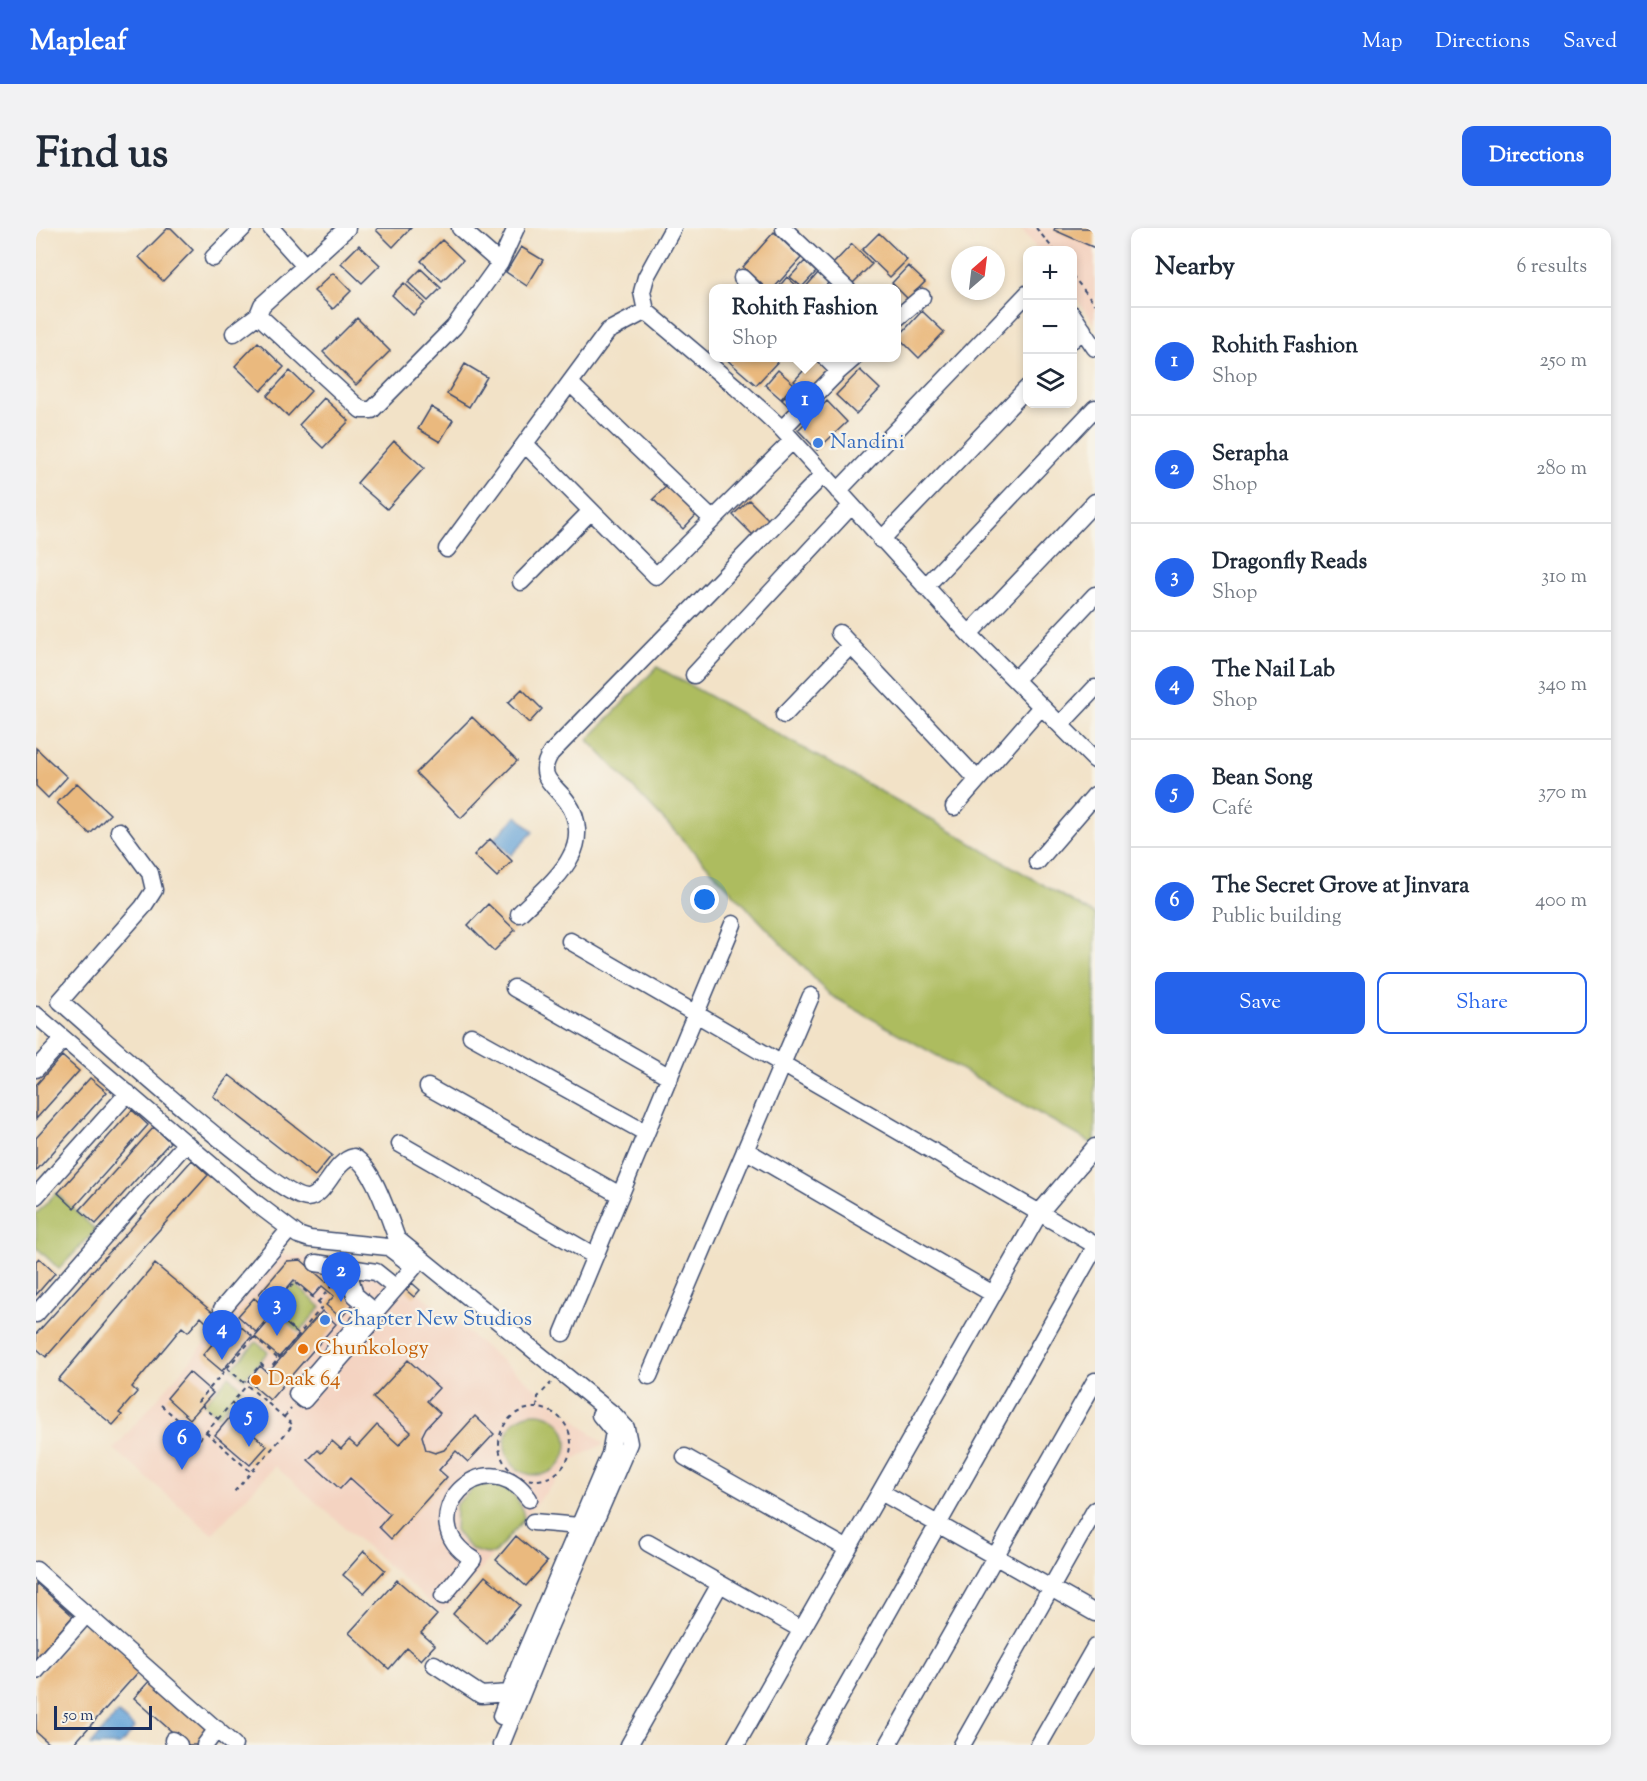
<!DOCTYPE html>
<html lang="en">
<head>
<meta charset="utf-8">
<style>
	body { margin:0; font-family:"Sorts Mill Goudy",serif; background:#f2f2f3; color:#1f2937 }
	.controls { position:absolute; right:18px; top:18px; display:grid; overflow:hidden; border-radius:12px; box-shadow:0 3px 9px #0003 }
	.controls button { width:54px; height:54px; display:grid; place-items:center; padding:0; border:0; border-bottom:2px solid #e0e1e3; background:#fff; color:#1f2937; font:30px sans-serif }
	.compass { position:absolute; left:915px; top:18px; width:54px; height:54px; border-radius:50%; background:#fff; box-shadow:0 3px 9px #0003; rotate:28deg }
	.scale { position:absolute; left:18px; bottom:15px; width:98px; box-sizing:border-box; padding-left:6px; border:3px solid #1b2f5e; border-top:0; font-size:16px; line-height:21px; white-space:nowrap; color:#1b2f5e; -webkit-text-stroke:4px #f7f3e8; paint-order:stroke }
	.you { position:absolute; left:669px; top:672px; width:21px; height:21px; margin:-15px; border:4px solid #fff; border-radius:50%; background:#1a73e8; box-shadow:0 0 0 9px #1a73e833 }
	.badge { display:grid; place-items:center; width:39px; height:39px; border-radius:50%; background:#2563eb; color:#fff; font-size:20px; font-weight:700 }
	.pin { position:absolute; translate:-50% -50px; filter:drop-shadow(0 2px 3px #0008) }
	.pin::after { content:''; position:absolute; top:32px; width:21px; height:18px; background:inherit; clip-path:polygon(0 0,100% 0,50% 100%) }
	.popup { position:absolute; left:673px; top:56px; width:192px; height:78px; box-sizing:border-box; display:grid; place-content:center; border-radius:12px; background:#fff; filter:drop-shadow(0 2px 4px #0005); font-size:20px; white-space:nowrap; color:#747a83 }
	.popup b { font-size:22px; color:#1f2937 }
	.popup::after { content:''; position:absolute; left:50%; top:100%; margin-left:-12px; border:12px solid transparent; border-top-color:#fff }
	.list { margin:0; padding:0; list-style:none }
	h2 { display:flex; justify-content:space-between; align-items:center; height:78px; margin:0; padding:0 24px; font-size:26px }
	h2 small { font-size:20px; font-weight:400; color:#747a83 }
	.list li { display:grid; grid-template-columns:39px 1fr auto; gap:18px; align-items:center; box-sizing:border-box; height:108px; padding:0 24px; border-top:2px solid #e0e1e3 }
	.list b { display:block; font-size:22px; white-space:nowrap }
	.list p { margin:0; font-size:20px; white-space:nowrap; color:#747a83 }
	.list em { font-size:20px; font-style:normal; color:#747a83 }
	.actions { display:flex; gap:12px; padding:18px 24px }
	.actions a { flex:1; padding:14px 0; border:2px solid #2563eb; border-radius:12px; text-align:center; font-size:21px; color:#2563eb }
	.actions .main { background:#2563eb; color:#fff }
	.icon { flex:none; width:33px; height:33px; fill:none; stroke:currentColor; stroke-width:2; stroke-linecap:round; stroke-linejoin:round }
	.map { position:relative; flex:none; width:1059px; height:1517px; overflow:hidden; border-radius:12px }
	header { display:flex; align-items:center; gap:36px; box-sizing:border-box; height:84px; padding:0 30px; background:#2563eb; color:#fff }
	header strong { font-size:28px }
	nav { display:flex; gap:33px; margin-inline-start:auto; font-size:21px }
	.intro { display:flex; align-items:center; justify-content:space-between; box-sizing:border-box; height:144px; padding:0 36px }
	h1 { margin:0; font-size:42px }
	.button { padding:15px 27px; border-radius:12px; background:#2563eb; color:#fff; font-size:21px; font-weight:700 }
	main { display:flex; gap:36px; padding:0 36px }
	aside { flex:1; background:#fff; border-radius:12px; box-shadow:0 3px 9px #0003 }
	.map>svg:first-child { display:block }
	.built { fill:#f4d3c1 }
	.green { fill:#adbc5f; stroke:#64765e; stroke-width:1.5 }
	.water { fill:#67a4d8; stroke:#416a9b; stroke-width:1.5 }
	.building { fill:#eab97e }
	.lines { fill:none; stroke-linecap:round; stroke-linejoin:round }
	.minor-casing { stroke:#3b4a6e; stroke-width:19 }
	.path { stroke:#3b4a6e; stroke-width:2; stroke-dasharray:4.5 4.5; stroke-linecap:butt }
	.minor { stroke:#fff; stroke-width:16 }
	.shop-dot { fill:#3f7fe0; stroke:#f7f3e8; stroke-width:2 }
	.food-dot { fill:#e8710a; stroke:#f7f3e8; stroke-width:2 }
	.labels { text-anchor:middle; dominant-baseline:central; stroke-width:4.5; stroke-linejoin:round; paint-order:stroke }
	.shop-label { font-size:21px; fill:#366cbe; stroke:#f7f3e8; text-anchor:start }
	.food-label { font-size:21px; fill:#c56008; stroke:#f7f3e8; text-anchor:start }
</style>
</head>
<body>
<header>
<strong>Mapleaf</strong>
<nav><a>Map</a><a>Directions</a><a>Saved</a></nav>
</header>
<div class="intro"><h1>Find us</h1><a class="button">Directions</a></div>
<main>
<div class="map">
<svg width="1059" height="1517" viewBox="0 0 1059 1517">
	<rect width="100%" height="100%" fill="#f7f3e8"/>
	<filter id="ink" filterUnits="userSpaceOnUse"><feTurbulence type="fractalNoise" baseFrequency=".0167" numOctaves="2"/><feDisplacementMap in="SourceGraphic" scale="12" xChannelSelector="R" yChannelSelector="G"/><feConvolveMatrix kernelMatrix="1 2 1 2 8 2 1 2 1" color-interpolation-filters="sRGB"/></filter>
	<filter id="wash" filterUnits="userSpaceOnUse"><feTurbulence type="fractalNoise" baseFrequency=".008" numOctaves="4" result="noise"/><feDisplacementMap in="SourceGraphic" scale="24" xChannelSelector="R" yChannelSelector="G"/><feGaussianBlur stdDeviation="1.35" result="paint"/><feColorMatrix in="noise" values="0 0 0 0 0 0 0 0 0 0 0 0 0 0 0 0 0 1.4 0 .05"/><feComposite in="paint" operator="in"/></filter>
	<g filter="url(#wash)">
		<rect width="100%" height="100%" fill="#f2e2c7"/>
		<path class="built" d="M985 0H1059V96L1037 67 1036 22H1002Z
			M246 1026 350 1038 568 1216 538 1231 458 1326 406 1385 239 1238 176 1306 78 1221Z"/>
		<path class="green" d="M621 439 887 587 1059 687V917L794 767 552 512Z
			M20 965 60 1002 23 1041 0 1019V986Z
			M259 1056 285 1079 263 1104 236 1081Z
			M220 1114 232 1124 208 1151 196 1140Z
			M193 1148 207 1160 182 1188 168 1176Z
			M469 1216a31 31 0 1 1 62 0a31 31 0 1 1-62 0Z
			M458 1256C476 1262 486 1272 488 1291L458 1326C436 1327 431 1318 419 1302L420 1276 440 1258Z"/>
		<path class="water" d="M481 588 497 604 475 627 458 611Z
			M82 1485 99 1500 84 1517H54Z"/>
		<g id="blocks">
			<path class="building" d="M132 0H135L157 22 127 53 103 29Z
				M342 0H375L357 19 340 2Z
				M1019 0H1059V20L1018 2Z
				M738 4 765 30 737 61H731L707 39Z
				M843 5 871 32 854 49 826 22Z
				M406 12 427 32 406 53 385 33Z
				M816 16 836 36 816 56 796 37Z
				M323 17 344 37 326 55 305 35Z
				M485 19 507 32 491 58 470 44Z
				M769 33 780 44 766 59 754 49Z
				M872 38 889 54 872 71 856 55Z
				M385 41 405 60 392 73 372 54Z
				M297 45 315 63 297 81 278 63Z
				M782 45 793 54 787 61H768Z
				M751 49 764 61H741Z
				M368 55 389 75 377 87 356 67Z
				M886 83 908 104 883 130 862 109Z
				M321 90 354 123 320 157 287 124Z
				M222 114 248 139 225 163 199 138Z
				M689 130H745L720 157Z
				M779 130 794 144 773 167 758 153Z
				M429 136 451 149 433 179 411 166Z
				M742 142 758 156 745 171 729 157Z
				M824 142 844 161 820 186 800 167Z
				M254 143 275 163 252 188 231 168Z
				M760 158 772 169 759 184 746 172Z
				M288 170 313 193 287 220 263 197Z
				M791 173 811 194 781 222 762 202Z
				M395 179 417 192 404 214 382 201Z
				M358 213 388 240 351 281 321 255Z
				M634 255 663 284 647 301 617 271Z
				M713 272 737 296 722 312 697 287Z
				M486 461 506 481 493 495 472 475Z
				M436 489 481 533 425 590 380 545Z
				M0 520 31 549 12 570 0 558Z
				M41 555 74 586 54 606 21 575Z
				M454 611 476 633 461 649 438 627Z
				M452 676 479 702 458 723 432 697Z
				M26 828 43 843 0 891V857Z
				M193 847 296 927 279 948 177 868Z
				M54 850 71 864 0 943V910Z
				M96 882 112 897 38 980 22 965Z
				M118 899 134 914 60 996 44 982Z
				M156 932 172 947 10 1129 0 1120V1106Z
				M3 1030 19 1045 0 1067V1033Z
				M265 1032 290 1054 300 1042 312 1052 303 1062 318 1075 305 1090 290 1077 298 1068 286 1058 277 1068 258 1052 236 1078 223 1066 251 1033Z
				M119 1036 180 1087 172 1096 165 1089 152 1104 146 1099 96 1159 101 1164 83 1185 86 1187 77 1197 22 1152Z
				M376 1055 384 1062 378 1069 370 1062Z
				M218 1070 236 1085 220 1104 202 1088Z
				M286 1083 300 1096 234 1172 212 1153 224 1138 232 1145Z
				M239 1086 263 1107 243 1129 219 1109Z
				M197 1092 216 1108 186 1143 167 1127Z
				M372 1132 403 1160 391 1173 404 1185 390 1200 386 1208 390 1222 399 1225 408 1222 439 1188 458 1206 432 1234 420 1223 403 1242 411 1249 355 1311 343 1299 354 1286 314 1250 304 1261 272 1232 282 1222 285 1225 296 1213 305 1221 313 1212 321 1219 341 1197 363 1217 375 1204 337 1170Z
				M153 1144 177 1165 154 1191 131 1170Z
				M207 1175 225 1190 216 1202 197 1186Z
				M195 1188 231 1218 214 1237 179 1207Z
				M480 1308 511 1334 490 1358 460 1332Z
				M328 1323 349 1342 328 1365 307 1347Z
				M449 1348 484 1377 451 1416 417 1386Z
				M361 1352 401 1387 385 1405 399 1417 385 1432 371 1420 353 1441 313 1405Z
				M0 1355 37 1388 0 1430Z
				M52 1394 105 1441 37 1517H15L0 1504V1452Z
				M116 1450 175 1502 161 1517H151L98 1470Z"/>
		</g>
	</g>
	<g filter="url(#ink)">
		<use href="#blocks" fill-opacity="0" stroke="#3b4a6e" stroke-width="1.5"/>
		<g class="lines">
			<g class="minor-casing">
				<path id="minor" d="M235 0 269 38
					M424 0 464 35
					M637 0 610 49 606 64 610 83 701 160 746 201 933 406 1059 532
					M748 1 811 61
					M177 30 207 0
					M706 50 717 61
					M1036 86 1059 120
					M222 87 325 182H336L418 99 464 35 480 0
					M860 91 886 69
					M198 105 222 87 226 77 311 0
					M1036 112 1047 102
					M803 143 818 130
					M534 155 677 292
					M746 201 803 143 790 130
					M489 216 620 348 756 213
					M802 263 992 65
					M845 312 992 159
					M411 321 572 103 610 83
					M485 354 555 283
					M889 359 1059 180
					M803 405 941 551
					M933 406 1059 274
					M658 447 815 278
					M979 452 1059 367
					M748 487 815 417
					M1024 497 1059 460
					M918 579 1005 479
					M83 603 114 645 118 662 107 679 24 773C56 801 244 971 271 970 290 969 297 933 318 929 338 940 353 990 361 1011L579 1188 590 1200 593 1215 508 1411 465 1517
					M1001 634 1059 567
					M483 686C499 670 525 649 535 628 544 612 543 591 532 575 521 558 498 550 515 525L787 247
					M534 713 1059 1017
					M478 760 634 849
					M0 787 221 976 262 1007 274 1011 352 1019 377 1038
					M435 808 610 905
					M0 841 28 811
					M392 859 584 967
					M364 916 559 1028
					M709 922 957 1066
					M0 968 92 865
					M280 1035 340 1044 360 1060
					M311 1039 319 1067 339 1084
					M186 1081 254 1001
					M339 1084 331 1085 261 1166 268 1172 338 1092 339 1084 378 1039
					M0 1086 150 915
					M527 1105 697 696
					M613 1148 775 768
					M649 1229 812 1321
					M845 1264 1059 1385
					M497 1294 543 1298
					M612 1315 766 1402
					M0 1342 198 1517
					M407 1368 437 1331C370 1291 450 1208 493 1271
					M398 1436 445 1467 473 1465
					M0 1443 50 1387
					M465 1488 483 1439 574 1226 578 1204 564 1187
					M137 1512 143 1517
					M169 1517 181 1501
					M593 1517 684 1356
					M700 1517 1004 984 1059 919
					M777 1517 1059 1019
					M852 1517 1059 1153
					M926 1517 1059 1282
					M1003 1517 1059 1419"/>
			</g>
			<path class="path" d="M1000 0 1018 22
				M1036 47 1059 76
				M282 1074 300 1053
				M239 1085 256 1100
				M218 1109 242 1131
				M191 1140 239 1085 235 1082 259 1054 287 1078 232 1143 225 1136 209 1154
				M195 1175 202 1181
				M125 1177 164 1211
				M501 1180 502 1169 515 1155
				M463 1216a36 36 0 1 1 72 0a36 36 0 1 1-72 0Z
				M248 1189 255 1181
				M182 1191 211 1157
				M170 1204 215 1244
				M151 1225 182 1191 162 1174 191 1140 257 1197 197 1265"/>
			<use href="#minor" class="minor"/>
		</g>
	</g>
	<g class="shop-dot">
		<circle cx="782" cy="215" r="6"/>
		<circle cx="289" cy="1092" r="6"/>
	</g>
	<g class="food-dot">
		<circle cx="267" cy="1121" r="6"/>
		<circle cx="220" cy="1152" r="6"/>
	</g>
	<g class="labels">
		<g class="shop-label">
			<text x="794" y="215">Nandini</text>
			<text x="301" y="1092">Chapter New Studios</text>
		</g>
		<g class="food-label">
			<text x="279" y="1121">Chunkology</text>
			<text x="232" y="1152">Daak 64</text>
		</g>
	</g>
</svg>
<div class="controls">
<button>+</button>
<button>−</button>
<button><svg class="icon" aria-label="layers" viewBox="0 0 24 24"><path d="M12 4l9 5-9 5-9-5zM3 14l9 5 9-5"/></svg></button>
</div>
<svg class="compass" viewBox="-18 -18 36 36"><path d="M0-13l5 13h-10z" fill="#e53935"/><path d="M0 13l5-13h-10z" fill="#747a83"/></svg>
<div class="scale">50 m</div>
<div class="you"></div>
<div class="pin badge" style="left:769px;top:203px">1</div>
<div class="popup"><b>Rohith Fashion</b>Shop</div>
<div class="pin badge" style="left:305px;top:1074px">2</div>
<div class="pin badge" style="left:241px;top:1108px">3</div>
<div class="pin badge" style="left:186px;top:1132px">4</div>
<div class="pin badge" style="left:213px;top:1219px">5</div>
<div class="pin badge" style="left:146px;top:1242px">6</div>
</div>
<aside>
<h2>Nearby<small>6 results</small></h2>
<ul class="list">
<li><span class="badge">1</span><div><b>Rohith Fashion</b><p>Shop</p></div><em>250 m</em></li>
<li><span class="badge">2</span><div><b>Serapha</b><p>Shop</p></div><em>280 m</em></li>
<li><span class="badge">3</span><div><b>Dragonfly Reads</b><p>Shop</p></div><em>310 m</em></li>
<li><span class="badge">4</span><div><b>The Nail Lab</b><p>Shop</p></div><em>340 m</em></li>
<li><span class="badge">5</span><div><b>Bean Song</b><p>Café</p></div><em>370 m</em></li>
<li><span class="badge">6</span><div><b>The Secret Grove at Jinvara</b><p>Public building</p></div><em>400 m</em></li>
</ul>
<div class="actions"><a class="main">Save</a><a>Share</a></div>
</aside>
</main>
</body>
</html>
